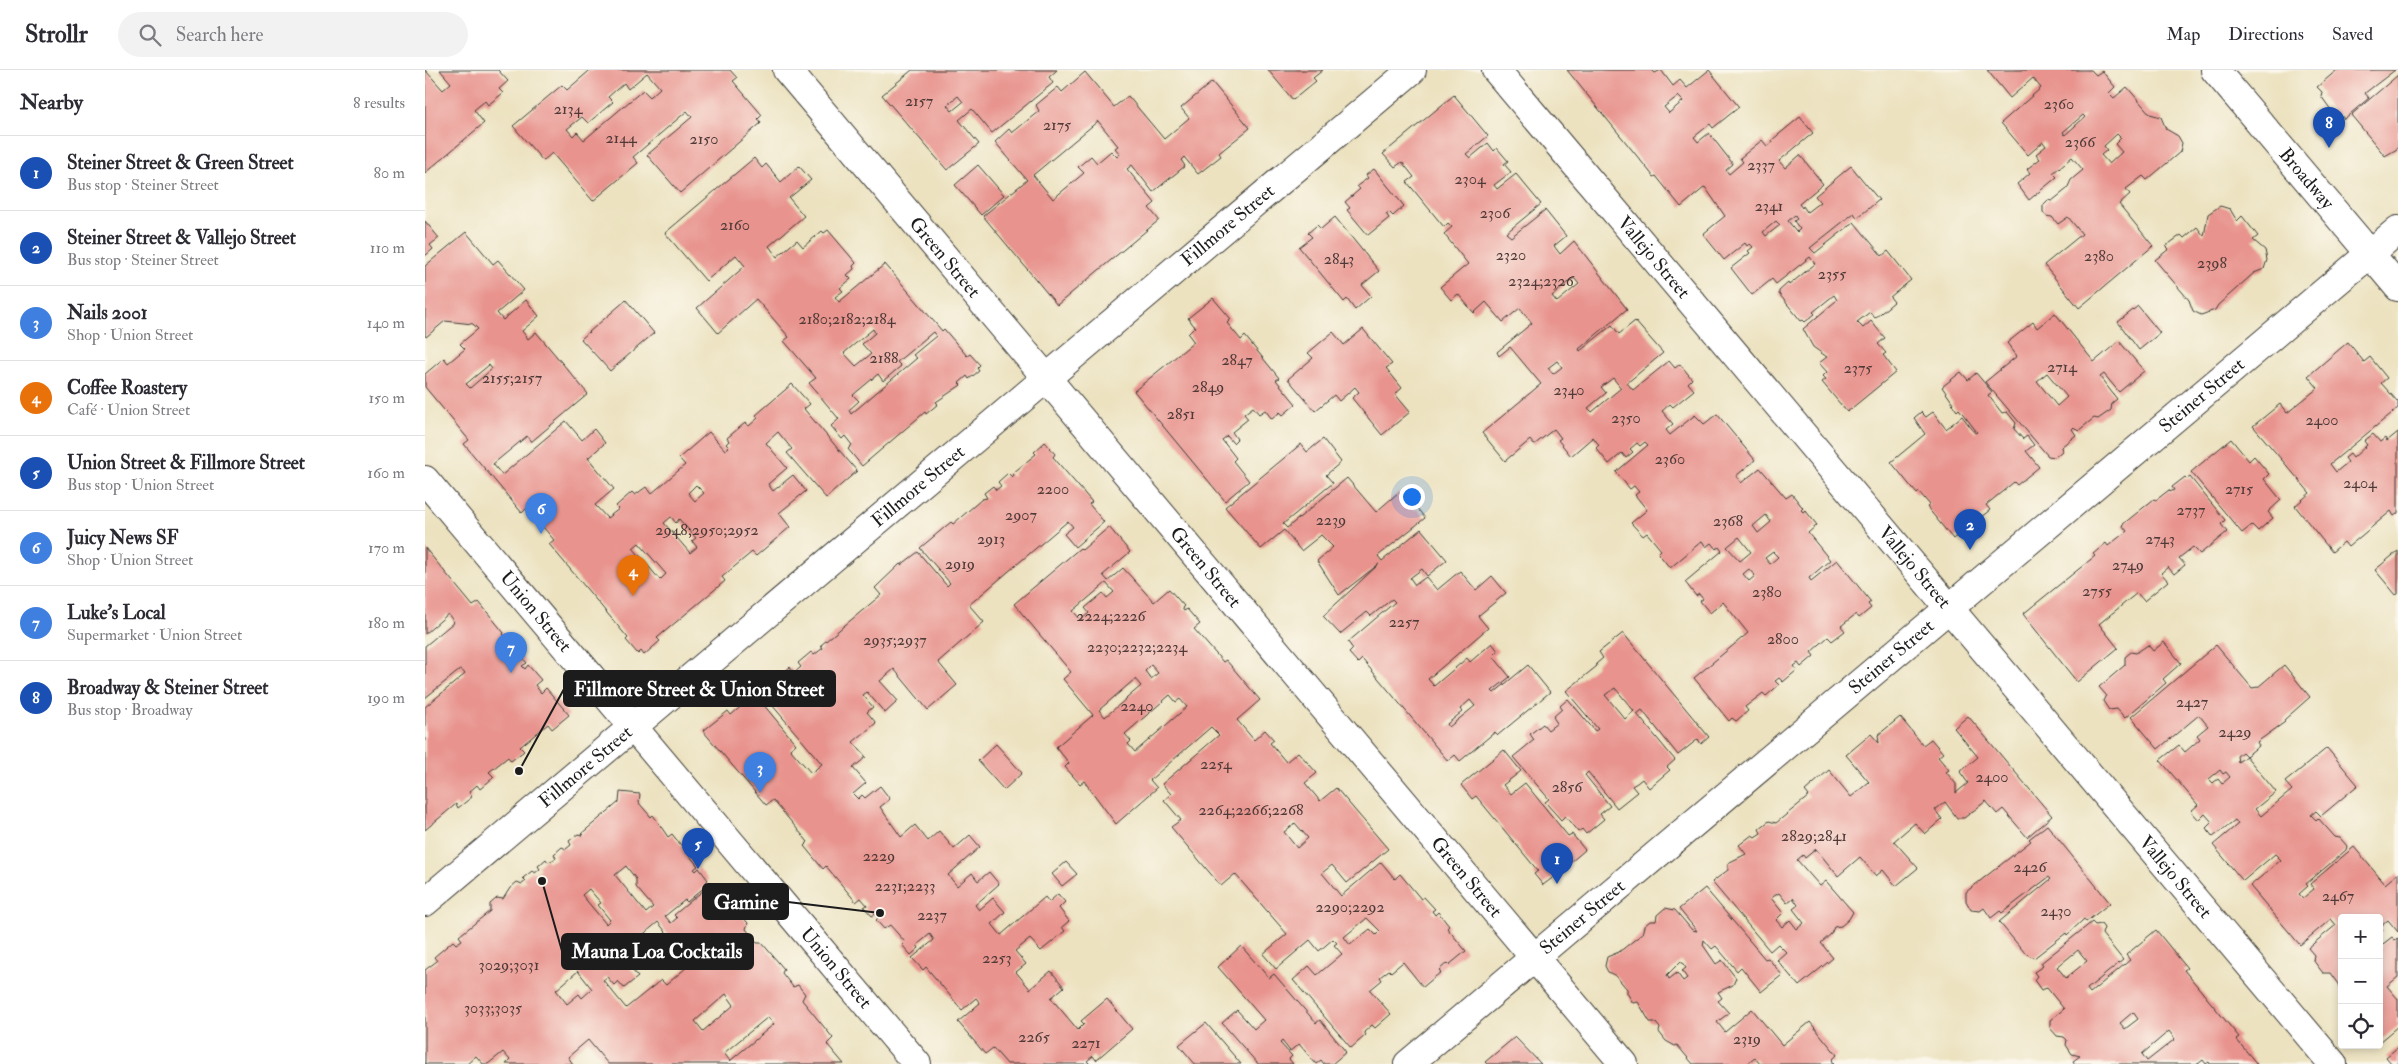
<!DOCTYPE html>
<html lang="en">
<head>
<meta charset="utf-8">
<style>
	body { margin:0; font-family:"IM FELL Double Pica",serif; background:#f2f2f3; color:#2b2b33 }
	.controls { position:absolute; right:15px; bottom:15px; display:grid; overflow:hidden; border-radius:5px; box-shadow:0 2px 8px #0003 }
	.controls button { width:45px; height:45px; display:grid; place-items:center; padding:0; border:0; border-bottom:1px solid #e1e1e2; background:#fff; color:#2b2b33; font:25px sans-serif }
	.you { position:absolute; left:986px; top:426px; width:18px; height:18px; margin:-12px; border:4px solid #fff; border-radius:50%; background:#1a73e8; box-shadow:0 0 0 8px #1a73e833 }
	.badge { display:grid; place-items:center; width:32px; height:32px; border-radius:50%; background:#ea580c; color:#fff; font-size:16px; font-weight:700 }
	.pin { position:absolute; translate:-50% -41px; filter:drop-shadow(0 1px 2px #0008) }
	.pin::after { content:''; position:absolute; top:26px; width:18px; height:15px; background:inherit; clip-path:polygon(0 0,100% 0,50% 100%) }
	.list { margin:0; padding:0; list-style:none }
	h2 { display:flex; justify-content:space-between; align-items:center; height:65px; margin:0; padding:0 20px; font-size:21px }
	h2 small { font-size:16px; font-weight:400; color:#7c7c81 }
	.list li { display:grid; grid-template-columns:32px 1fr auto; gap:15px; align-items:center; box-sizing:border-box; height:75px; padding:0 20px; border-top:1px solid #e1e1e2 }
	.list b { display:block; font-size:19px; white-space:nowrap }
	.list p { margin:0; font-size:16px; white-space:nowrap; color:#7c7c81 }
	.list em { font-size:16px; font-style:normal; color:#7c7c81 }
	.icon { flex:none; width:28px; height:28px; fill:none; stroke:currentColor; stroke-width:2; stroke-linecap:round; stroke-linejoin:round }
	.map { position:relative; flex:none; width:1973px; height:994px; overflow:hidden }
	header { display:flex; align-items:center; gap:30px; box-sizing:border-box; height:70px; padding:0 25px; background:#fff; border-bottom:1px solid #e1e1e2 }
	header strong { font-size:24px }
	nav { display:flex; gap:28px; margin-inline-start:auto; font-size:18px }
	.search { width:350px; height:45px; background:#f2f2f3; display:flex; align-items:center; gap:12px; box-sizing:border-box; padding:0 18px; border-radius:28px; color:#7c7c81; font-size:19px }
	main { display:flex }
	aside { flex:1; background:#fff }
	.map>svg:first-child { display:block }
	.building { fill:#e8938d; fill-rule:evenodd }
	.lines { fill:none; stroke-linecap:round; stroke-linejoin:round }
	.minor-casing { stroke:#3b3a35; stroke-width:30 }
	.minor { stroke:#fff; stroke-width:28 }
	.labels { text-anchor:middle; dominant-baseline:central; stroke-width:4; stroke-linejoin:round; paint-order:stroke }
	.number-label { font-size:16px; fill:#4f3a38 }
	.street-label { font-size:19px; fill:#1c1c1c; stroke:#fbf7ec }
	.leader { fill:none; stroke:#1c1c1c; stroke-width:2 }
	.callout-dot { fill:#1c1c1c; stroke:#fbf7ec; stroke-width:2 }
	.callout { fill:#1c1c1c; stroke:#1c1c1c; stroke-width:2 }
	.callout-label { font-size:20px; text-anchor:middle; font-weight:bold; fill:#fff }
</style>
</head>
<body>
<header>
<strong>Strollr</strong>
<div class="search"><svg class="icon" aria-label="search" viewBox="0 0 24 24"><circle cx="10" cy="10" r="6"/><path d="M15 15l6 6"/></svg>Search here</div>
<nav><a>Map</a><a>Directions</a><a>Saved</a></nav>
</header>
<main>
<aside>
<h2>Nearby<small>8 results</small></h2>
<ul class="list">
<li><span class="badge" style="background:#1a4fb4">1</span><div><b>Steiner Street &amp; Green Street</b><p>Bus stop · Steiner Street</p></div><em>80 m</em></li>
<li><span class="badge" style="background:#1a4fb4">2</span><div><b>Steiner Street &amp; Vallejo Street</b><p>Bus stop · Steiner Street</p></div><em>110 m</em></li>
<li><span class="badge" style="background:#3f7fe0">3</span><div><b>Nails 2001</b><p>Shop · Union Street</p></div><em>140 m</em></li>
<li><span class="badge" style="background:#e8710a">4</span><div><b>Coffee Roastery</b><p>Café · Union Street</p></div><em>150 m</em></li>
<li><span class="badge" style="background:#1a4fb4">5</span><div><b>Union Street &amp; Fillmore Street</b><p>Bus stop · Union Street</p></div><em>160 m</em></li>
<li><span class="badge" style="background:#3f7fe0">6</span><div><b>Juicy News SF</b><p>Shop · Union Street</p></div><em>170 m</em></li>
<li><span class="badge" style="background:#3f7fe0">7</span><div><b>Luke's Local</b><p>Supermarket · Union Street</p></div><em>180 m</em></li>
<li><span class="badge" style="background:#1a4fb4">8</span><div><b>Broadway &amp; Steiner Street</b><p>Bus stop · Broadway</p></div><em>190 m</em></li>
</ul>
</aside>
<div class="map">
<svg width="1973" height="994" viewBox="0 0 1973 994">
	<rect width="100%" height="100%" fill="#fbf7ec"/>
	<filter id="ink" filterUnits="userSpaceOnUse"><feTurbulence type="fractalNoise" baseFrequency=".02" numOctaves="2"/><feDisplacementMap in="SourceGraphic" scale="10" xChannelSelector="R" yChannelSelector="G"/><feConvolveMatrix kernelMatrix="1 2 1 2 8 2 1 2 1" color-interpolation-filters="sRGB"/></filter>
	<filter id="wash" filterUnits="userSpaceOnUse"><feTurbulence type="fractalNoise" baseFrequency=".0096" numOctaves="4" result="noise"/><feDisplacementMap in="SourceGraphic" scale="20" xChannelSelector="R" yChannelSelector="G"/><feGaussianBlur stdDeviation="1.12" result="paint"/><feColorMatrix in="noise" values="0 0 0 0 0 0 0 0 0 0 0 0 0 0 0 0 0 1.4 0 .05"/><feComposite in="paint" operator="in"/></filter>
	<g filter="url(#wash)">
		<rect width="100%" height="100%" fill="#ece2c0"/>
		<g id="blocks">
			<path class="building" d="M0 0 18 20 26 13 15 0H73L83 11 74 19 78 23 63 35 60 31 49 40 59 53 0 103Z
				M162 0H305L312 8 308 11 337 45 333 49 336 53 255 123 222 85 267 47 262 41 208 87 213 93 168 131 127 83 118 91 88 56 137 15 142 20 163 2ZM222 3 235 18 225 27 218 20 159 70 152 62 148 66 142 59 157 47 163 53 188 32 183 27 199 13 203 19Z
				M487 0H632L624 7 628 13 567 63 547 39 534 50 554 74 522 100 457 25ZM533 26 538 32 527 41 522 35Z
				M843 0H898L888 8 891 11 868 30Z
				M1142 0H1227L1230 3 1236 0 1248 16 1255 10 1262 18 1284 0 1314 37 1288 58 1285 54 1269 67 1273 72 1284 63 1308 94 1301 100 1304 104 1318 92 1315 88 1337 70 1342 76 1348 72 1347 70 1375 47 1388 63 1354 91 1360 98 1375 85 1398 114 1374 134 1377 138 1378 136 1382 142 1395 132 1390 126 1426 96 1454 130 1432 148 1429 143 1385 178 1390 183 1429 152 1457 186 1463 181 1486 210 1465 227 1469 232 1450 248 1445 242 1432 252 1438 258 1446 251 1460 268 1453 274 1461 283 1458 285 1471 302 1422 342 1397 312 1401 309 1398 306 1402 302 1394 293 1402 287 1388 277 1378 259 1412 230 1409 225 1388 242 1390 244 1380 252 1378 250 1376 251 1354 224V221L1363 213 1364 215 1390 194 1385 187 1351 214 1347 209 1327 225 1306 198 1325 183 1323 181 1328 177 1325 174 1322 176 1320 173 1299 190 1278 164 1300 146 1280 117 1256 137 1231 106 1229 107ZM1253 26 1258 31 1244 43 1239 37ZM1370 145 1372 149 1369 151 1375 159 1372 162 1363 151ZM1351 151 1355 155 1341 166 1338 162Z
				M1562 0H1666L1671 5 1677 1 1690 17 1684 23 1689 28 1702 17 1725 44 1736 47 1741 59 1753 66 1757 73 1755 82 1722 110 1718 106 1701 119 1705 124 1694 134 1728 176 1654 238 1619 195 1657 164 1643 147 1633 154 1627 147 1621 146 1618 142V135L1623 130 1627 131 1642 119 1646 110 1658 100 1647 87 1628 103 1632 107 1604 130 1592 114 1605 103 1602 99 1615 89 1611 84 1621 76 1618 72 1603 85 1576 53 1616 18 1608 8 1585 28ZM1658 45 1660 47 1640 65 1638 62ZM1692 64 1696 68 1690 74 1697 82 1684 94 1676 85 1682 80 1679 76Z
				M1912 0H1970L1940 23 1944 28 1919 49 1915 44H1909L1896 26 1897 22 1892 17Z
				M660 2 689 37 703 26 739 69 764 48 756 38 787 12 825 58 794 83 796 86 773 104 759 87 756 90 760 96 728 122 707 95 702 99 730 133 724 138 734 150 632 235 558 146 602 110 570 72 584 59 587 63 614 41 611 35 633 17 637 22ZM673 51 693 76 690 78 695 84 692 87 686 81 672 93 666 86 653 97 659 103 628 129 608 105Z
				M1973 5V75L1972 79 1960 86 1926 45Z
				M1029 25 1063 66 1041 84 1045 88 1063 73 1069 81 1072 78 1083 91 1079 94 1086 102 1069 115 1072 119 1091 104 1116 134 1081 163 1086 167 1120 140 1141 166 1129 176 1135 184 1149 171 1202 239 1154 279 1155 281 1187 255 1194 264 1210 251 1238 283 1202 313 1208 320 1244 291 1250 298 1255 294 1267 309 1263 313 1269 320 1248 337 1245 334 1237 341 1248 354 1241 360 1245 365 1270 345 1279 354 1292 344 1330 390 1311 406 1316 413 1335 398 1361 428 1367 424 1378 438 1376 440 1378 442 1380 440 1392 455 1383 463 1405 490 1384 508 1386 511 1412 490 1446 532 1443 534 1446 538 1434 548 1431 544 1416 556 1420 561 1407 571 1403 567 1386 582 1389 586 1376 597 1373 593 1369 596 1372 600 1358 612 1354 608 1350 611 1354 615 1341 626 1338 623 1320 637 1323 641 1311 651 1307 648 1304 651 1269 608 1323 563 1298 532 1285 543 1275 531 1278 529 1274 524 1271 526 1260 512 1297 481 1294 477 1291 479 1286 473 1281 477 1277 471 1245 498 1233 483 1236 480 1222 463 1218 466 1206 453 1222 440 1210 425 1214 422 1209 416 1205 419 1191 402 1223 375 1220 372 1215 376 1212 373 1205 379 1208 382 1201 388 1197 383 1184 394 1171 378 1174 375 1168 367 1146 386 1133 370 1136 368 1129 359 1109 375 1105 370 1080 391 1057 363 1116 314 1085 277 1074 286 1072 282 1107 253 1095 238 1078 252 1061 232 1049 243 1033 224 1026 230 1015 217 1043 194 1019 164 1027 157 1023 153 1019 157 982 112 989 107 977 92 970 97 958 84ZM1149 208 1154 214 1132 232 1127 226ZM1132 291 1137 297 1128 304 1123 298ZM1188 308 1196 318 1167 342 1163 338 1181 323 1176 317ZM1341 445 1346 452 1333 463 1328 456ZM1314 467 1326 482 1315 491 1302 477ZM1348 482 1353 487 1345 494 1340 488ZM1324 499 1330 506 1324 511 1318 504Z
				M329 88 337 98 341 94 356 112 374 96 386 110 364 128 379 146 344 176 352 187 372 170 378 177 397 161 399 163 403 160 431 193 428 196 429 199 422 205 426 209 415 218 418 221 410 227 414 232 460 194 517 261 519 259 542 286 545 284 555 295 552 298 554 301 544 309 542 306 534 313 536 315 511 332 513 334 501 344 500 342 437 396 423 379 427 375 420 366 417 369 406 356 414 349 384 313 391 308 359 271 364 267 331 229 293 263 272 238 320 196 311 185 281 211 240 163ZM448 259 450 263 437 274 446 284 431 296 419 283ZM508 262 511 266 488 285 492 288 426 344 424 340 434 331 428 325 453 304 458 311 476 296 472 292Z
				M553 95 579 125 556 145 530 115Z
				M949 99 979 136 968 146 964 142 961 144 964 148 943 165 922 140 925 138 920 132 935 119 932 116 943 108 941 105Z
				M1795 136 1805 139 1812 151 1817 146 1833 166 1828 170 1840 180 1842 190 1839 199 1829 203 1793 235 1790 240 1776 245 1768 241 1764 230 1730 190 1744 179 1741 176 1756 165 1759 168 1772 157 1779 166 1783 144Z
				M910 147 954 201 937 215 946 226 930 240 922 229 919 232 874 177 887 167 883 163 892 155 896 159Z
				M0 151 14 168 5 175 8 179 0 186Z
				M41 162 68 194 73 190 99 220 72 243 78 250 101 230 114 246 97 261 103 269 111 262 163 324 106 372 102 366 68 394 77 405 141 351 157 370 169 359 180 373 163 388 189 419 170 435 182 448 194 439 191 436 207 422 210 425 221 417 226 424 260 395 254 388 284 362 300 380 304 377 301 374 304 371 302 368 320 353 324 356 333 348 331 345 367 314 385 334 379 339 432 401 401 428 362 383 367 379 353 362 341 373 362 398 343 414 348 421 368 405 381 421 354 443 365 457 331 486 327 482 297 507 300 511 232 568 235 571 219 585 216 581 213 584 201 570 203 568 124 474 129 470 102 438 97 443 39 374 44 370 0 317V304L19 288 23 293 40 279 35 274 53 259 48 254 20 251 1 267 0 265V196ZM64 295 67 299 45 318 41 314ZM271 415 279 423 270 431 263 423ZM246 447 251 453 254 449 271 468 267 471 272 477 265 483 239 453ZM214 473 241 504 235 510 208 478Z
				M788 228 806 249 802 253 816 270 820 266 854 308 851 310 871 334 858 345 855 342 847 349 840 340 834 344 828 337 819 344 823 349 807 362 812 369 808 373 802 366 797 370 811 388 808 391 824 411 800 431 709 321 769 272 763 264 770 257 763 248Z
				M201 230 229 263 185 301 156 269Z
				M1713 236 1735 263 1714 280 1693 252Z
				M1630 243 1669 292 1694 271 1719 301 1694 322 1679 304 1675 307 1692 329 1687 333 1686 340 1673 349 1669 348 1653 361 1649 357 1647 359 1651 365 1636 377 1637 381 1630 387 1623 386 1560 312 1592 286 1582 273 1608 252 1612 258ZM1622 303 1642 327 1632 336 1612 311Z
				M938 259 967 294 961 298 977 318 970 324 985 342 957 365 927 328 934 322 930 317 914 331 909 325 890 341 863 309 888 288 883 283 908 262 919 275Z
				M1923 272 1939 292 1945 287 1962 308 1956 313 1973 332V338L1905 394 1911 402 1923 392 1920 388 1925 384 1928 388 1942 375 1939 371 1948 364 1955 372 1960 368 1962 371 1973 362V443L1969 446 1966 441 1923 477 1919 472 1907 482 1870 436 1885 423 1828 356 1855 334 1862 343 1893 318 1883 306Z
				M1536 302 1543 310 1551 303 1567 322 1563 325 1577 343 1582 342 1591 353 1589 359 1598 369 1602 366 1609 375 1601 381 1614 397 1592 415 1589 412 1561 435 1565 440 1528 469 1502 437 1505 435 1494 422 1492 424 1466 392 1500 364 1489 348 1496 342 1501 347 1508 342 1521 359 1537 346 1550 363 1552 362 1534 339 1532 341 1527 334 1528 333 1517 317Z
				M898 369 916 392 901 405 908 413 858 454 862 458 922 408 951 442 974 422 990 440 992 438 1000 448 953 486 957 491 996 459 1022 490 1002 506 997 499 985 508 990 515 1001 507 1012 520 1035 501 1051 520 1067 506 1081 523 1053 546 1063 558 1003 609 1009 616 1042 588 1045 592 1067 573 1073 581 1068 586 1085 607 1067 621 1069 623 1103 595 1125 622 1073 665 1070 662 1035 691 1030 685 1023 691 937 589 933 593 924 583 928 579 923 572 970 532 967 529 946 546 942 542 915 564 898 546 954 494 914 525 892 491 908 477 896 465 876 481 859 460 836 479 800 437 876 374 882 382ZM1045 630 1050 636 1024 657 1022 654 1037 642 1035 639Z
				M1806 369 1824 391 1829 386 1844 404 1839 409 1856 430 1843 442 1848 448 1833 461 1827 455 1817 463 1766 402Z
				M620 372 630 384 628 387 667 432 664 434 679 452 650 477 639 464 648 457 643 451 544 535 559 552 513 592 532 615 503 640 469 599 455 611 473 631 460 643 442 622 438 625 448 637 442 642 451 653 428 672 441 687 428 698 441 713 428 724 433 729 437 725 440 728 455 716 465 729 455 737 476 767 490 755 503 771 514 761 529 779 545 765 555 777 523 805 532 816 547 803 553 811 564 802 574 814 550 835 554 840 568 828 580 842 567 854 576 865 620 827 624 832 633 824 640 832 634 838 644 851 637 857 640 861 616 881 605 869 590 881 601 894 591 902 605 919 626 901 639 917 626 928 653 960 659 954 656 951 682 929 707 959 671 990 668 986 662 991 665 994H582L568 978 560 984 533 952 555 933 551 928 537 940 501 897 498 900 487 888 509 870 505 864 492 875 494 878 486 885 477 875 480 872 465 855 459 859 451 850 453 848 450 844 447 846 439 837 442 835 436 828 431 832 401 796 398 799 379 776 383 772 348 730 341 735 278 661 303 641 306 645 320 633 318 630 328 622 371 674 365 679 386 703 397 694 336 622 365 597 369 603 376 597 373 593 386 582 389 585 398 578 396 575 456 525 450 518 475 494 476 495 493 482 522 516 525 513 495 478 526 452 528 454 557 429 562 428 559 423 568 416 571 420 576 416 573 412 583 403 587 407 589 405 588 403 611 384 609 382Z
				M1760 407 1762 409 1765 407 1800 450 1796 454 1802 462 1775 484 1768 477 1754 488 1760 495 1749 504 1743 497 1736 503 1743 511 1719 531 1712 523 1674 554 1693 578 1652 612 1598 544 1670 486 1668 484 1681 473 1683 476 1702 461 1697 455 1729 429 1731 430 1744 420 1745 422 1749 420 1747 417Z
				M684 457 705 482 678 505 683 511 698 498 729 532 744 519 759 536 757 538 759 541 762 539 775 554 769 559 798 592 801 590 835 630 812 650 829 670 840 660 849 670 845 673 861 692 873 682 892 703 880 713 895 731 911 718 963 779 922 813 907 795 897 803 916 826 956 792 970 809 975 804 996 829 999 827 1010 839 1007 841 1010 845 1013 842 1024 856 1022 858 1041 881 1024 895 1022 893 1014 900 1016 902 998 917 978 892 966 902 964 900 955 907 957 910 945 920 966 944 950 958 947 955 939 962 941 965 926 978 868 910 884 896 892 905 917 884 909 875 912 873 908 869 894 881 885 870 851 899 838 884 862 864 810 804 796 816 746 757 756 750 739 730 746 724 737 714 794 665 786 657 725 710 732 718 691 754 659 711 655 714 640 697 644 693 631 677 668 645 638 609 646 602 589 534 655 478 657 480ZM681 513 689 522 682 528 678 523 660 538 664 543 656 550 648 541ZM726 595 733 603 726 609 720 601ZM710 609 716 616 680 647 674 640ZM745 625 751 632 755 629 762 637 710 682 703 674 706 671 700 664ZM870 753 883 768 872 778 859 762ZM942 848 955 861 951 865 945 859 925 875 919 867Z
				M0 478 48 536 54 532 79 563 78 564 88 577 84 580 86 582 90 579 102 593 97 596 100 599 103 595 116 610 110 615 116 623 121 618 144 645 127 659 123 654 95 677 99 681 86 691 83 687 64 702 69 707 55 719 52 715 44 722 47 727 33 738 31 734 0 760V637L40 604 36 599 0 628V576L29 552 23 544 0 564Z
				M1973 481V524L1971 525 1950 500Z
				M1198 563 1284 667 1276 674 1273 669 1253 685 1217 640 1212 644 1250 690 1242 697 1245 700 1224 718 1217 709 1212 713 1207 716 1212 722 1192 738 1163 702 1160 705 1185 736 1175 744 1179 749 1161 764 1157 759 1153 762 1140 746 1136 750 1120 732 1124 729 1088 687 1109 670 1105 664 1118 654 1123 660 1132 653 1128 647 1137 639 1135 636 1143 629 1170 661 1173 659 1141 621 1172 596 1171 594 1178 588 1174 582ZM1190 618 1209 641 1200 649 1180 625Z
				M1739 572 1756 593 1738 609 1741 613 1700 648 1692 639 1684 640 1678 631 1681 625 1674 617 1700 595V587L1706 582 1711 583 1723 575 1728 581Z
				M1791 575 1827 618 1833 617 1859 595 1885 627 1859 650 1860 652 1832 672 1834 676 1821 686 1851 722 1830 739 1836 746 1867 720 1860 712 1902 678 1933 715 1896 746 1891 741 1886 745 1891 750 1893 748 1910 767 1915 768 1922 776 1921 780 1881 814 1883 816 1874 824 1878 828 1889 819 1885 814 1929 777 1960 814 1973 803V862L1963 850 1955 857 1958 860 1954 863V848H1917V924L1913 914 1905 903H1898L1888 890 1889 885 1883 878 1911 855 1906 849 1875 875 1825 816 1856 790 1850 784 1818 811 1788 775 1813 754 1810 750 1788 767 1781 758 1787 752 1780 744 1774 750 1766 741 1773 735 1735 690 1754 675 1760 682 1775 669 1772 665 1783 656 1774 645 1733 679 1706 647ZM1817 682 1821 686 1813 692 1812 686ZM1795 700 1798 704 1801 702 1805 707 1797 714 1793 709 1788 713 1784 709Z
				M1543 646 1627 746 1602 767 1578 739 1572 744 1561 731 1539 748H1532L1520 732 1510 740 1517 749 1500 764 1490 753 1469 771 1493 798 1471 816 1458 800 1451 806 1435 787 1413 806 1391 779 1380 788 1378 785 1372 790 1395 816 1401 811 1428 842 1424 849 1416 856 1409 857 1406 864 1396 873 1408 888 1374 916 1352 890 1361 882 1353 874 1345 881 1287 812 1303 800V793L1321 784 1314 775 1327 765 1330 767 1336 763 1334 759 1344 751 1351 753 1384 726 1380 721 1404 700 1426 727 1444 712 1421 685 1446 664 1454 673 1453 665 1475 647 1498 675 1506 669 1518 683 1513 687 1524 700 1521 702 1531 714V723L1543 713 1535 702 1553 687 1529 658ZM1354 823 1362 833 1368 828 1373 835 1368 839 1379 853 1372 859 1365 850 1357 857 1351 850 1358 843 1346 828Z
				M571 674 597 703 579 720 553 691Z
				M1079 680 1096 701 1078 715 1086 724 1100 713 1143 766 1147 764 1160 780 1140 797 1137 793 1126 801 1130 806 1118 815 1109 804 1113 801 1051 726 1047 729 1036 715Z
				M195 722 215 724 214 733 226 747 228 745 243 767 247 764 273 796 269 799 271 801 274 798 283 810 281 812 282 815 262 832 260 830 240 846 246 853 252 848 249 845 286 814 309 842 307 844 316 845 323 853 321 859 332 873H337L359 899 357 903 368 917 373 915 380 924 377 930 408 968 402 974 419 994H183L163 970 143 987 148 994H81L85 990 78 982 63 994H58L51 986 42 994H0V900L12 891 9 887 28 871 31 874 37 870 34 866 65 841V834L72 828 78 829 85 818 92 812 97 814 101 811 98 808 107 801 110 803 115 799 113 796 121 789 123 792 128 790 131 788 129 784 137 777 141 779 146 775 144 771 153 764 158 765 156 764 194 732ZM201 796 211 809V817L228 837 221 843 190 805ZM164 819 176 833 173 835 185 850 181 854 157 825ZM233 852 256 881 261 878 265 882 278 871 284 878 241 915 236 910 201 938 178 910 182 907 189 915 193 911 199 918 213 907 200 892 208 885 202 878ZM153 901 167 919 157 928 154 924 142 934 131 920ZM301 924 309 935 278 961 270 951ZM343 947 349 954 305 991 299 983Z
				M1622 755 1685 833 1661 852 1659 849 1642 865 1641 863 1609 888 1600 883 1574 852 1626 809 1624 807 1577 843 1575 841 1566 848 1559 838 1555 841 1546 840 1541 831V822L1606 771 1604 769Z
				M641 792 652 804 637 816 627 804Z
				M1280 818 1340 889 1343 888 1357 905 1336 922 1316 897 1312 901 1291 876 1287 879 1279 870 1278 875 1291 894 1297 890 1311 908 1308 915 1293 922 1297 928 1293 931 1304 943 1292 952 1300 962 1327 939 1357 975 1385 952 1412 985 1407 990 1409 994H1335L1330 988 1322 994H1268L1252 975 1250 976 1241 971 1234 962 1235 958 1230 952H1225L1213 932 1208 933 1202 923V919L1191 906 1183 902 1180 896 1182 887 1194 882 1217 864 1219 856 1225 851H1231L1232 845 1240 838 1250 840 1267 860 1272 861 1254 839ZM1256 891 1261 898 1257 901 1262 908 1258 911 1252 903 1244 909 1242 905Z
				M1667 852 1670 855 1676 854 1679 858 1677 864 1698 890 1662 919 1665 923 1705 890 1701 885 1731 860 1762 898 1759 900 1814 967 1811 969 1832 994H1785L1784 992 1781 994 1778 990 1773 994H1650L1648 991 1655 986 1647 984 1641 975 1642 970 1639 967 1632 966 1625 958V950L1639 939 1622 918 1616 920 1609 910 1612 906 1609 902 1618 896 1616 893ZM1653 880 1662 891 1641 908 1632 897ZM1708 942 1713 949 1700 959 1695 953ZM1744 961 1750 969 1722 991 1717 984Z
				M1967 867 1970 870 1973 868V907L1962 916 1973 929V956L1954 972V877Z
				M816 876 844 908 849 904 891 953 895 950 921 982 907 994H899L896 990 891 994 874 974 865 981 857 971 855 973 867 986 864 989 868 994H833L797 953 812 940 829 959 839 950 793 897Z
				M781 953 816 994H770L754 975Z
				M1090 967 1116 994H1062L1060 992Z
				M1973 977V994H1967L1961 987Z"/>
		</g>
	</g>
	<g filter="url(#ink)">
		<use href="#blocks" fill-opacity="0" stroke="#3b3a35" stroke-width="1"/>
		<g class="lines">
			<g class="minor-casing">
				<g id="minor">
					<path id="s1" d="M362 0 1199 994"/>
					<path id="s2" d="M1071 0 1908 994"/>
					<path id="s3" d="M1790 0 1973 217"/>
					<path id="s4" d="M0 410 492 994"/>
					<path id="s5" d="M0 832 987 0"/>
					<path id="s6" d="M983 994 1973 160"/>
				</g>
			</g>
			<use href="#minor" class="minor"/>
		</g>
	</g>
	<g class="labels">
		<g class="number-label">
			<text x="494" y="31">2157</text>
			<text x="1634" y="34">2360</text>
			<text x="143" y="39">2134</text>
			<text x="632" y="55">2175</text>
			<text x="196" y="68">2144</text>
			<text x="279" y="69">2150</text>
			<text x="1655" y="72">2366</text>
			<text x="1336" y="95">2337</text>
			<text x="1045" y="109">2304</text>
			<text x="1344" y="136">2341</text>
			<text x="1070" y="143">2306</text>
			<text x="310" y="155">2160</text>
			<text x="1086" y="185">2320</text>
			<text x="1674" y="186">2380</text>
			<text x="914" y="189">2843</text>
			<text x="1787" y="193">2398</text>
			<text x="1407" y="204">2355</text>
			<text x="1116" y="211">2324;2326</text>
			<text x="422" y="249">2180;2182;2184</text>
			<text x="459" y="288">2188</text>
			<text x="812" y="290">2847</text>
			<text x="1637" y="297">2714</text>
			<text x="1433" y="298">2375</text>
			<text x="87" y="308">2155;2157</text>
			<text x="783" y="317">2849</text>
			<text x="1144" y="320">2340</text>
			<text x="756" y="344">2851</text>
			<text x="1201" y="348">2350</text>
			<text x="1897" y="350">2400</text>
			<text x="1245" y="389">2360</text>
			<text x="1935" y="413">2404</text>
			<text x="628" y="419">2200</text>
			<text x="1814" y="419">2715</text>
			<text x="1766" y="440">2737</text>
			<text x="596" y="445">2907</text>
			<text x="906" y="450">2239</text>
			<text x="1303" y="451">2368</text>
			<text x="282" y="460">2948;2950;2952</text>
			<text x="566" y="469">2913</text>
			<text x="1735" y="469">2743</text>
			<text x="535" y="494">2919</text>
			<text x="1703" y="495">2749</text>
			<text x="1672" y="521">2755</text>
			<text x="1342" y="522">2380</text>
			<text x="686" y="546">2224;2226</text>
			<text x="979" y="552">2257</text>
			<text x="1358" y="569">2800</text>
			<text x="470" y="570">2935;2937</text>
			<text x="712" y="577">2230;2232;2234</text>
			<text x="1767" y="632">2427</text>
			<text x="712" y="636">2240</text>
			<text x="1810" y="662">2429</text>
			<text x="791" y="694">2254</text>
			<text x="1567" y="707">2400</text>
			<text x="1142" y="717">2856</text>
			<text x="826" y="740">2264;2266;2268</text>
			<text x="1389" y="766">2829;2841</text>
			<text x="454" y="786">2229</text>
			<text x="1605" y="797">2426</text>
			<text x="480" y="816">2231;2233</text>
			<text x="1913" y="826">2467</text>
			<text x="925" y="837">2290;2292</text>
			<text x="1631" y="841">2430</text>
			<text x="507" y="845">2237</text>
			<text x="572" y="888">2253</text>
			<text x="84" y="895">3029;3031</text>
			<text x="68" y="938">3033;3035</text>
			<text x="609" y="967">2265</text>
			<text x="1322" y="969">2319</text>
			<text x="661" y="973">2271</text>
		</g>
		<g class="street-label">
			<text stroke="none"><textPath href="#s3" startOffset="142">Broadway</textPath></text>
			<text stroke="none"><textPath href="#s5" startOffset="1050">Fillmore Street</textPath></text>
			<text stroke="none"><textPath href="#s1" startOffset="245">Green Street</textPath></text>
			<text stroke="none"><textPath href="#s2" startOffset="245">Vallejo Street</textPath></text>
			<text stroke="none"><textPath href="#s6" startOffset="1038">Steiner Street</textPath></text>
			<text stroke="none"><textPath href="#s5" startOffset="645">Fillmore Street</textPath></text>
			<text stroke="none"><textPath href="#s1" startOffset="650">Green Street</textPath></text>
			<text stroke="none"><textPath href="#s2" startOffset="650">Vallejo Street</textPath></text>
			<text stroke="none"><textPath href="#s4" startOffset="172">Union Street</textPath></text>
			<text stroke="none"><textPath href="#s6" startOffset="632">Steiner Street</textPath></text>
			<text stroke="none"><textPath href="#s5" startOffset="210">Fillmore Street</textPath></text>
			<text stroke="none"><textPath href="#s1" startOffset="1055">Green Street</textPath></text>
			<text stroke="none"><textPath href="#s2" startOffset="1055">Vallejo Street</textPath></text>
			<text stroke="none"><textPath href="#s6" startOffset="228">Steiner Street</textPath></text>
			<text stroke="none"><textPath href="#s4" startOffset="638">Union Street</textPath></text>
		</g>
	</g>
	<path class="leader" d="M94 701L139 619M455 843L363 832M117 811L137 881"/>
	<g class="callout-dot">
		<circle cx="94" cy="701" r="5"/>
		<circle cx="455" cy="843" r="5"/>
		<circle cx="117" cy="811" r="5"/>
	</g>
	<g class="callout">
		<rect x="139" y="601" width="271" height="35" rx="5"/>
		<rect x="278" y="814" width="85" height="35" rx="5"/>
		<rect x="137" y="864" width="191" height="35" rx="5"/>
	</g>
	<g class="callout-label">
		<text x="274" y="626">Fillmore Street &amp; Union Street</text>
		<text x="321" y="839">Gamine</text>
		<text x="232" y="888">Mauna Loa Cocktails</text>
	</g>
</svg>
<div class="controls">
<button>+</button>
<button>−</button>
<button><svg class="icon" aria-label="locate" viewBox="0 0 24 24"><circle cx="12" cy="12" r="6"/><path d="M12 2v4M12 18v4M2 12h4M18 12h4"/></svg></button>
</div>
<div class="you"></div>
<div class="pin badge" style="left:1132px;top:814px;background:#1a4fb4">1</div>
<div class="pin badge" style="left:1545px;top:480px;background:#1a4fb4">2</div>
<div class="pin badge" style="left:335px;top:723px;background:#3f7fe0">3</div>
<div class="pin badge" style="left:208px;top:526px;background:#e8710a">4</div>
<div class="pin badge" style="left:273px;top:799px;background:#1a4fb4">5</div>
<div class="pin badge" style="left:116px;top:464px;background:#3f7fe0">6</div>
<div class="pin badge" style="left:86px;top:603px;background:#3f7fe0">7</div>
<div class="pin badge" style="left:1904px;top:78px;background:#1a4fb4">8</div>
</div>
</main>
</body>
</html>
